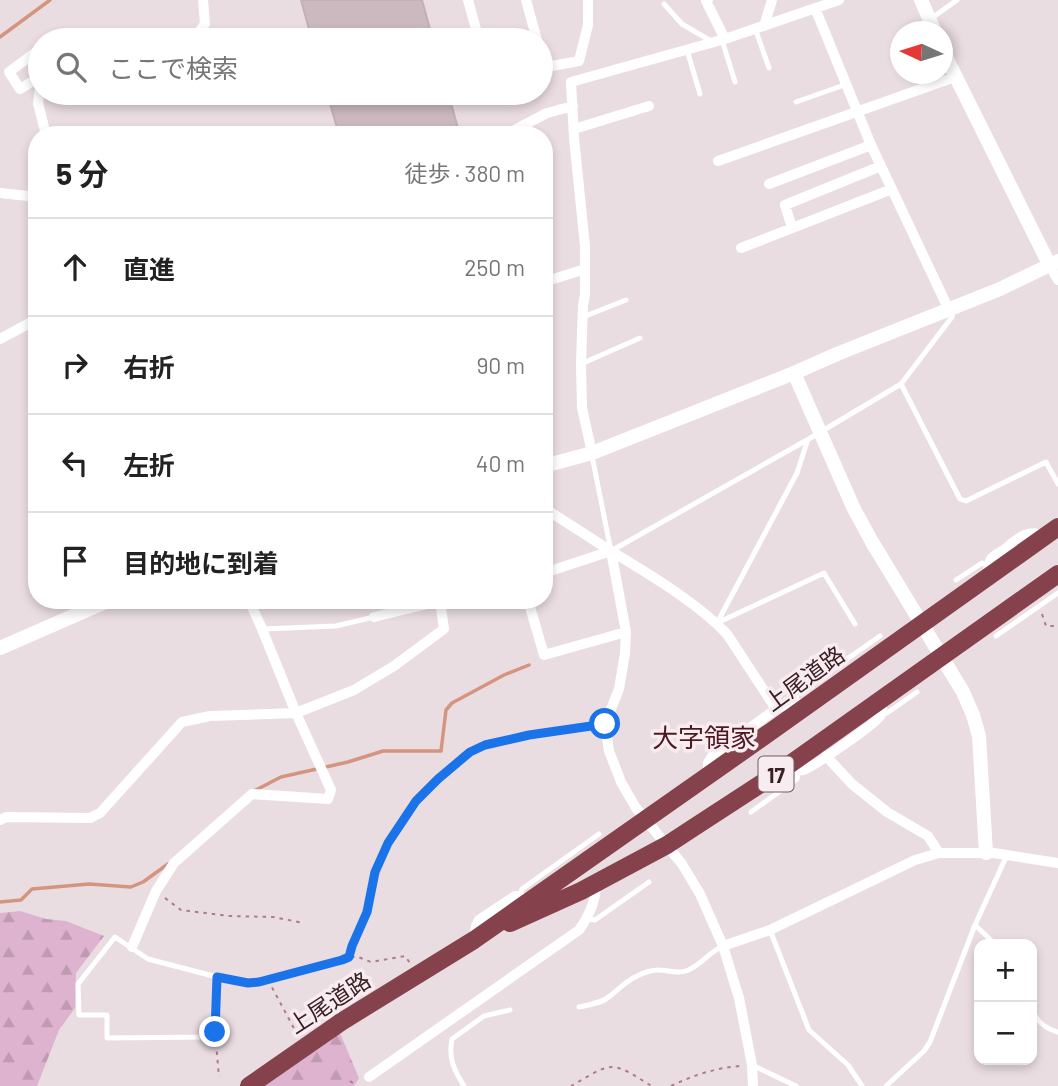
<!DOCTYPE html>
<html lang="ja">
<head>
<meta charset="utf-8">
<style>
	body { margin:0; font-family:Barlow,"Noto Sans JP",sans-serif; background:#f2f2f2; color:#222 }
	.controls { position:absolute; right:21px; bottom:21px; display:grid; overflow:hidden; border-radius:14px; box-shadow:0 4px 10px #0003 }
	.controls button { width:63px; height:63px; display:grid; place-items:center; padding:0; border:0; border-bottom:2px solid #e0e0e0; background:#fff; color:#222; font:35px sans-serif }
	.compass { position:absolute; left:890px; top:21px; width:63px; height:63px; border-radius:50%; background:#fff; box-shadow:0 4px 10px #0003; rotate:274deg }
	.stop { position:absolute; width:21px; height:21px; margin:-16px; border:5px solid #1a73e8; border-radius:50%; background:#fff }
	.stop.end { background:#1a73e8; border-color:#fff; box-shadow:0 2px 7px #0008 }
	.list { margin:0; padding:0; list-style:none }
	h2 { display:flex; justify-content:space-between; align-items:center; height:91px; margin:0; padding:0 28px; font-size:30px }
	h2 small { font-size:23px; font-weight:400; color:#767676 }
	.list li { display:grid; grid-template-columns:46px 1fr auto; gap:21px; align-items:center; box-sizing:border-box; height:98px; padding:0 28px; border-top:2px solid #e0e0e0 }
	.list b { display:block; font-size:26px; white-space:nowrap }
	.list em { font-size:23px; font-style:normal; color:#767676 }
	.icon { flex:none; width:38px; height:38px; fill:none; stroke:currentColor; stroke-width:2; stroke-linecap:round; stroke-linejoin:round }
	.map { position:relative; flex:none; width:1058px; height:1086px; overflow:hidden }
	.search { position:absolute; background:#fff; box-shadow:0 4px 10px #0003; left:28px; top:28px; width:525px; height:77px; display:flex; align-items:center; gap:18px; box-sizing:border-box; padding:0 24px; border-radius:38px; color:#767676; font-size:26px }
	.panel { position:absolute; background:#fff; box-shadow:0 4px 10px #0003; left:28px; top:126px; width:525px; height:483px; border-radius:28px }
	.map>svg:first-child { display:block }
	.forest { fill:url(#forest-firs) }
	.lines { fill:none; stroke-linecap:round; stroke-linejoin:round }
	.stream { stroke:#d5947f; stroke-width:3.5 }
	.building { fill:#cbb9bf; stroke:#c4afb6; stroke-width:2 }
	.path { stroke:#b17a87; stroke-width:2; stroke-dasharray:3.5 5; stroke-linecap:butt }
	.service { stroke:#fff; stroke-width:5 }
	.minor { stroke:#fff; stroke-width:10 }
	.tertiary { stroke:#fff; stroke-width:14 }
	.trunk { stroke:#86424c; stroke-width:18 }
	.route { stroke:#1a73e8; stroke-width:9 }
	.labels { text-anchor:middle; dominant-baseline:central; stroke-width:7; stroke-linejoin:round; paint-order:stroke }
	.shield { fill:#f7edf1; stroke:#735b61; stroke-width:2 }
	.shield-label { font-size:21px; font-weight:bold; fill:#3b1d23 }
	.street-label { font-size:23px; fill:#3b1d23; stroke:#f7edf1 }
	.quarter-label { font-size:26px; fill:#4e1821; stroke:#f7edf1 }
</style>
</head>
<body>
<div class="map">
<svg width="1058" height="1086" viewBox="0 0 1058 1086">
	<defs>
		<pattern id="forest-firs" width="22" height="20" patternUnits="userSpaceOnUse" patternTransform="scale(1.75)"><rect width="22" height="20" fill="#deb3cf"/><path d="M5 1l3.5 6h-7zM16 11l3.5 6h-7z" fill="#bf9ab1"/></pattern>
	</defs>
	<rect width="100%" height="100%" fill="#eadde2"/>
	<path class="forest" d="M20 911 46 919 66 921 104 936 76 973 75 1008 59 1030 37 1086H0V913Z
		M340 1033 359 1078 354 1086H263Z"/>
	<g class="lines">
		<path class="stream" d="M0 37 50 0
			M254 791 281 777 348 762 383 751H441L446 710 452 703 504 675 529 665
			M0 902 21 900 32 889 89 884 131 887 143 882 168 864"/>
	</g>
	<path class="building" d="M301 0H422L433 40H312Z
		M327 93H448L460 135H339Z"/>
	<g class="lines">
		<path class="path" d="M1042 614 1046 626H1058
			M165 898 181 910 229 916 273 917 304 923
			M351 957H358L371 962 405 956 410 963
			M225 979 248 983 259 982 342 960 350 956 352 946 367 912 375 872 388 843 417 801 437 779 470 752 485 745 529 735 595 725
			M268 980 297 1034
			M216 1043 219 1077
			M350 1081 357 1086
			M571 1086C581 1081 600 1067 612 1067 625 1067 640 1080 652 1086
			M671 1086C694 1075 715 1068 740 1066"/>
		<path class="service" d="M664 4 682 24 711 41
			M932 18 957 0
			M755 28 769 68
			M722 40 735 82
			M687 50 700 94
			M796 102 847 84
			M583 317 626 300
			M581 364 640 338
			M901 384 960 499 966 501 1046 462 1058 484
			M592 456 611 551 807 440 901 384 952 317 953 309
			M956 580 982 563 989 565
			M717 623 797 473 807 442
			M717 623 824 573 855 624
			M263 629 336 626 374 617
			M996 636 1058 593
			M795 703 797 694 880 636
			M882 714 887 713 917 692
			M751 812 797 779 799 770
			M520 896 522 889 599 834
			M587 919 595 920 649 882
			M975 925 995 944
			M770 930 809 1030 848 1065 862 1086
			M115 937 148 959 217 977 215 1032 209 1037 107 1038V1015H79L78 984Z
			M579 1007C589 1005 602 1003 610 996 619 989 626 981 637 976 643 973 651 970 658 970 667 970 677 974 686 971 700 966 709 952 723 946
			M1032 1009C1036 1021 1046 1029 1058 1032
			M752 1065 796 1086
			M464 1086C454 1070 448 1058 452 1039L484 1016 510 1010
			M886 1086 924 1051 930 1042 975 925 1007 855"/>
		<path class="minor" d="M468 0 479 40
			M526 0 537 40
			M708 0 706 1 725 39
			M815 8 871 145 949 310
			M764 26 772 0
			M52 40 59 35 64 40
			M114 40 193 39 205 24 203 0
			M40 49 9 72 20 89 33 81 40 80
			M541 68 579 61 588 25V0
			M40 87 38 103 46 135
			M574 129 649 106
			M287 133V135
			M505 135 547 113 573 106
			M718 161 955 77
			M769 184 871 145
			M0 193 37 197
			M792 228 785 205 881 166
			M741 248 892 189
			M1050 266 1058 280
			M544 282 585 269
			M0 339 37 319
			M592 453 582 408 581 364 583 305 585 295V246L574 138 571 82 725 39 839 0
			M544 508 611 551 626 632 625 653 619 689 605 724 609 751 621 782 636 808 682 864 700 894 723 946 739 998 752 1065 753 1086
			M544 573 611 551C650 575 695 601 727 634L776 709
			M989 576C988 571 988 564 991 559 994 555 1001 552 1005 549 1017 539 1029 527 1044 537
			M528 600 544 655 626 632
			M374 617 444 600
			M826 756 852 784 887 812 928 836 939 853
			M788 766C793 769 797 771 803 770 812 768 875 724 880 716 883 711 882 706 881 700
			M708 776V763L713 755 776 709C786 704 796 700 806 707
			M0 820 6 817 90 818 100 813 182 722 210 716 296 713 354 690 394 666 444 629 440 601
			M474 940 476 926 479 920 515 896H520L527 902
			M723 946 770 930 915 860 939 853H994L1058 863
			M132 947 156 891 174 863 252 794 328 799 331 790 296 713 262 629 249 600
			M369 1077 579 930C589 916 596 901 596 884"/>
		<path class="tertiary" d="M921 0 935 32
			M942 49 1050 266
			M794 373 854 509 872 542 963 692 973 715 979 736 986 853
			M544 466 592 453 794 373 837 354 1000 289 1058 261
			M0 648 110 600"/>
		<path class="trunk" d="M510 923 581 891 667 845 696 826 779 772 1058 574
			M249 1086 341 1022 474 940 773 730 1058 527"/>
	</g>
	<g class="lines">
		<path class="route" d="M215 1032 217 977 248 983 259 982 342 960 349 957 352 946 367 912 375 872 388 843 416 801 438 779 470 752 485 745 529 735 605 724"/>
	</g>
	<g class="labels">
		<rect class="shield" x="758.5" y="756.5" width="35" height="35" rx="5"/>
		<g class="shield-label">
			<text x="776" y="774">17</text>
		</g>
		<g class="street-label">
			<text transform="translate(804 678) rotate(-36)">上尾道路</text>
			<text transform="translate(329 1002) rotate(-33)">上尾道路</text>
		</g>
		<g class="quarter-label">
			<text x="704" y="736">大字領家</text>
		</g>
	</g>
</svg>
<div class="controls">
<button>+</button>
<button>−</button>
</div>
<svg class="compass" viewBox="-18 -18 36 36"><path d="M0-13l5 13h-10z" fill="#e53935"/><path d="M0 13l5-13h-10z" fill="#767676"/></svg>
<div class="stop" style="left:605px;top:724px"></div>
<div class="stop end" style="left:215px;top:1032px"></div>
<div class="search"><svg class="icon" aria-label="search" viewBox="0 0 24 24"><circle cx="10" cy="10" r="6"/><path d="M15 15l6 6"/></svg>ここで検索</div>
<section class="panel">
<h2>5 分<small>徒歩 · 380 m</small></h2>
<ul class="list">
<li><svg class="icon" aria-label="ahead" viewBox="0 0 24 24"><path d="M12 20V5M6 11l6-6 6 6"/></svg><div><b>直進</b></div><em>250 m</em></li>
<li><svg class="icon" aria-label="right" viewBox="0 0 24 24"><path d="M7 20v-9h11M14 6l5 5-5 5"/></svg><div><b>右折</b></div><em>90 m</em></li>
<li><svg class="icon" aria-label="left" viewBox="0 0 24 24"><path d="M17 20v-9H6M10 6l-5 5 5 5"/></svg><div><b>左折</b></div><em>40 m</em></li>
<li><svg class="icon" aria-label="arrive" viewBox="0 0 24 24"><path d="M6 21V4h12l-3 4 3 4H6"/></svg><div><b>目的地に到着</b></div></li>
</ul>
</section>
</div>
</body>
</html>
